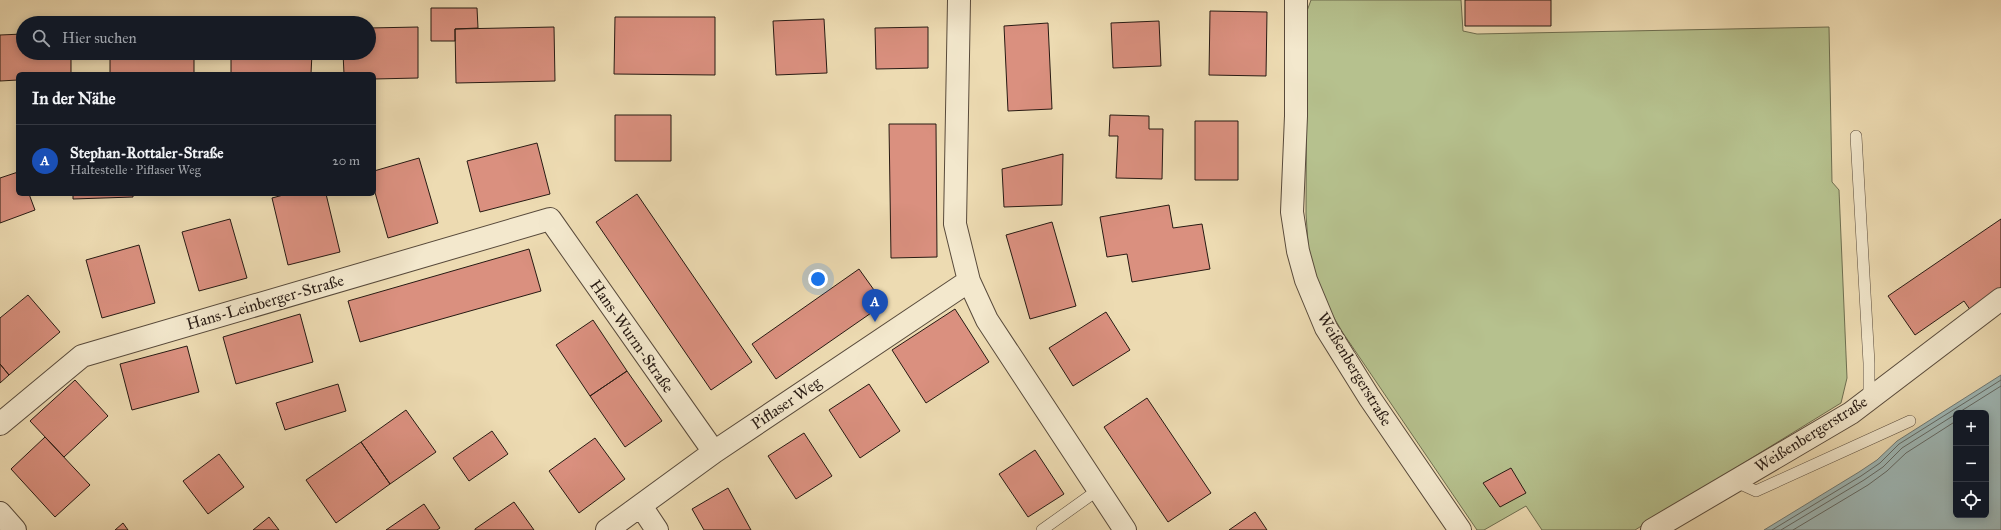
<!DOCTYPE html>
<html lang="de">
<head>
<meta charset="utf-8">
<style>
	body { margin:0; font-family:"IM FELL Great Primer",serif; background:#242831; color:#f1f3f6 }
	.controls { position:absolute; right:12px; bottom:12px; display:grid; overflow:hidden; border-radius:6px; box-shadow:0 2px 10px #0003 }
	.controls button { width:36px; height:36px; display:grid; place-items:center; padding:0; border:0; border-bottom:1px solid #363941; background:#171b24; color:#f1f3f6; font:20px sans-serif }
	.you { position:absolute; left:818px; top:279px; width:14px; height:14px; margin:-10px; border:3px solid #fff; border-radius:50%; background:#1a73e8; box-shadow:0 0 0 6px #1a73e833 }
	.badge { display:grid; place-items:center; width:26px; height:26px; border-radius:50%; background:#c59692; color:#fff; font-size:13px; font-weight:700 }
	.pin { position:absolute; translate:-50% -33px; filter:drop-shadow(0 1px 2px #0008) }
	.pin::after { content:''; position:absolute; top:21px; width:14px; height:12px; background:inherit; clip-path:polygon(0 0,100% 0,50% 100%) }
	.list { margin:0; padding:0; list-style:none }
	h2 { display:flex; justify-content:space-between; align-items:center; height:52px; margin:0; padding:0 16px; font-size:17px }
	h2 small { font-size:13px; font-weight:400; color:#9ea1a6 }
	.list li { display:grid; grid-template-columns:26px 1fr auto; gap:12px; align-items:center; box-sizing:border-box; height:72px; padding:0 16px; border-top:1px solid #363941 }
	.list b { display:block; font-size:15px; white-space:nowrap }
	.list p { margin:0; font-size:13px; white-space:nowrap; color:#9ea1a6 }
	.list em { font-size:13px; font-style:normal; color:#9ea1a6 }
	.icon { flex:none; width:22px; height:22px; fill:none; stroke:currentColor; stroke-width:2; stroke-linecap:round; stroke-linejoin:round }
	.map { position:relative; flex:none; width:2001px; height:530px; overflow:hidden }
	.search { position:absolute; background:#171b24; box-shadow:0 2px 10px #0003; left:16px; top:16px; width:360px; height:44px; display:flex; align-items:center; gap:10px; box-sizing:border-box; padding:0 14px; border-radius:22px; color:#9ea1a6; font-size:15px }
	.panel { position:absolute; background:#171b24; box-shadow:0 2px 10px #0003; left:16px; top:72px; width:360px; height:124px; border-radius:6px }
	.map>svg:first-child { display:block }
	.green { fill:#b6c18e; stroke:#6e6e50 }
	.water { fill:#9eb8b7; stroke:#6e7975; fill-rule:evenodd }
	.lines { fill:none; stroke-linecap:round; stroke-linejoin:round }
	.shore { stroke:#626965; stroke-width:1 }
	.building { fill:#da907f; stroke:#271a13 }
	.lane-casing { stroke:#584a3b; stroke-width:12 }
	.street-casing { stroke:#584a3b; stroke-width:24 }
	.lane { stroke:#f3e8cd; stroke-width:11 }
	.street { stroke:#f3e8cd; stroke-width:22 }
	.labels { text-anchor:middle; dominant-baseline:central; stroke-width:3.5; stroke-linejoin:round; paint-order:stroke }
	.street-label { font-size:16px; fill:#271a13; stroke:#f3e8cd }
</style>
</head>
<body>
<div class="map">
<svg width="2001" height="530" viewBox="0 0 2001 530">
	<rect width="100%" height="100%" fill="#eddbb2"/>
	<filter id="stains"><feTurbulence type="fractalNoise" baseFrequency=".005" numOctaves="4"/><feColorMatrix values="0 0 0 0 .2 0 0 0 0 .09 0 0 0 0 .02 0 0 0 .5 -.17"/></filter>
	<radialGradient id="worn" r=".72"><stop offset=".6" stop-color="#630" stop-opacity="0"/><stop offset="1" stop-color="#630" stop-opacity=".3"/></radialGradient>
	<path class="green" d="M1311 0H1461L1463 31 1477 34 1829 27 1832 182 1839 190 1847 378 1841 403 1635 530H1542L1526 506 1484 530H1477L1343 333 1317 289 1309 257 1306 214 1307 11Z"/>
	<path class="water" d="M2001 375V530H1764L1859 472 1877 460 1897 441ZM1956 413H1986V515H1956Z"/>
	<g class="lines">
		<path class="shore" d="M1958 413 2001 386
			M1772 530 1861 476 1880 463 1899 444 2001 380
			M1781 530 1864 480 1883 467 1902 448 1956 414
			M1793 530 1868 485 1887 471 1906 453 1956 421"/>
	</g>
	<path class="building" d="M1465 0H1551V26H1465Z
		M431 8H477L478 28 455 29V41H431Z
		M1210 11 1267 12 1266 76 1209 75Z
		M615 17H715V75L614 74Z
		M824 19 827 73 776 75 773 21Z
		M1159 21 1161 66 1113 68 1111 23Z
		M1048 23 1052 109 1008 111 1004 26Z
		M418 27V78L374 79V74H344L343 53H369V28Z
		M554 27 555 81 456 83 455 29Z
		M928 27V68L876 69 875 28Z
		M23 34V53H71V74H18V80L0 81V35Z
		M110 53H194V74H110Z
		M231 53H312L311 74H231Z
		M615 115H671V161H615Z
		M1110 115 1149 116V129H1163L1162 179 1116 178 1118 136H1109Z
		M1195 121H1238V180H1195Z
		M889 124H936L937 257 891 258Z
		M537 143 550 194 480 212 467 161Z
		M1063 154 1062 205 1004 207 1002 169Z
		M419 158 438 223 388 238 374 189V171Z
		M18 172V194H29L35 210 0 223V178Z
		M73 194H133V197L73 199Z
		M165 194H202V195H165Z
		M287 194H326L340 252 288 265 272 198Z
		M637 194 752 362 711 390 596 222Z
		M1169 205 1173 228 1202 224 1210 269 1132 282 1127 254 1107 257 1100 217Z
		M230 219 247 278 199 291 182 232Z
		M2001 219V295L1973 314 1964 301 1915 335 1888 296Z
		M1052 222 1076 306 1030 319 1006 235Z
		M139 245 155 303 102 318 86 260Z
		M529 249 541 291 360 342 348 301Z
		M859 269 884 304 776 379 752 344Z
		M28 295 60 332 9 375 0 364V318Z
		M955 309 989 362 926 403 892 350Z
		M1106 312 1130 350 1073 386 1049 348Z
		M300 314 313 362 236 384 223 337Z
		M593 320 627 371 590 396 556 345Z
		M187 346 199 392 132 410 120 364Z
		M0 364 9 375 0 383Z
		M627 371 662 421 625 447 590 396Z
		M75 380 108 416 64 457 30 421Z
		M338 384 346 411 285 430 276 403Z
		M869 384 900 431 860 458 829 410Z
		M1147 398 1211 493 1168 522 1104 427Z
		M406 410 436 452 390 484 361 442Z
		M492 431 508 454 469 481 453 458Z
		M804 433 832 476 796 499 768 456Z
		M45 437 90 485 55 517 11 469Z
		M595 438 625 479 579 513 549 471Z
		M361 442 390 484 336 523 306 480Z
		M1035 450 1064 494 1028 517 999 474Z
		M219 454 244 487 208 514 183 481Z
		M1511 468 1526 493 1500 507 1483 483Z
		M728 488 751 530H704L692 509Z
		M514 502 534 530H475V529Z
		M424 504 440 528 437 530H386Z
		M1255 512 1267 530H1229Z
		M269 517 279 530H253Z
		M123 523 128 530H115Z"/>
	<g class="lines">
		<g class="lane-casing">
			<path id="lane" d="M1856 136 1869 363V399
				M1734 481 1756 491 1910 421
				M1042 530 1098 490"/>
		</g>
		<g class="street-casing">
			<path id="street" d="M959 0 955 224 969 281 987 320 1125 530
				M1296 0V116L1292 212 1298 251 1306 280 1326 328 1369 397 1460 530
				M0 424 82 356 550 219 714 452
				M641 506 657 530
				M0 513 15 530
				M607 530 714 452 969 281
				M1652 530 1851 413 2001 299"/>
		</g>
		<use href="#lane" class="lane"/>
		<use href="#street" class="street"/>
	</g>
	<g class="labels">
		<g class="street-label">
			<text transform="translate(265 302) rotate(-16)">Hans-Leinberger-Straße</text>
			<text transform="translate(632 336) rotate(55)">Hans-Wurm-Straße</text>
			<text transform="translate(1355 369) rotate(59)">Weißenbergerstraße</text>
			<text transform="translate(786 403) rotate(-34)">Piflaser Weg</text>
			<text transform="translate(1811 434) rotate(-32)">Weißenbergerstraße</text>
		</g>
	</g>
	<rect width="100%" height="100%" filter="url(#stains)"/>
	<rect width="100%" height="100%" fill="url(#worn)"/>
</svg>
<div class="controls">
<button>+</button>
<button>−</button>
<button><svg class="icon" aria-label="locate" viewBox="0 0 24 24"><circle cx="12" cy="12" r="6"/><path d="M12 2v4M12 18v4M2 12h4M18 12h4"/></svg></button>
</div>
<div class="you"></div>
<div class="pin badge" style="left:875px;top:322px;background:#1a4fb4">A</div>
<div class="search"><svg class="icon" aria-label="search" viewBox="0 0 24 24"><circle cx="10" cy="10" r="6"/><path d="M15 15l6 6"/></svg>Hier suchen</div>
<section class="panel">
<h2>In der Nähe<small></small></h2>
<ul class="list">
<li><span class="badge" style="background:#1a4fb4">A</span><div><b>Stephan-Rottaler-Straße</b><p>Haltestelle · Piflaser Weg</p></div><em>20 m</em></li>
</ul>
</section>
</div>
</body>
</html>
